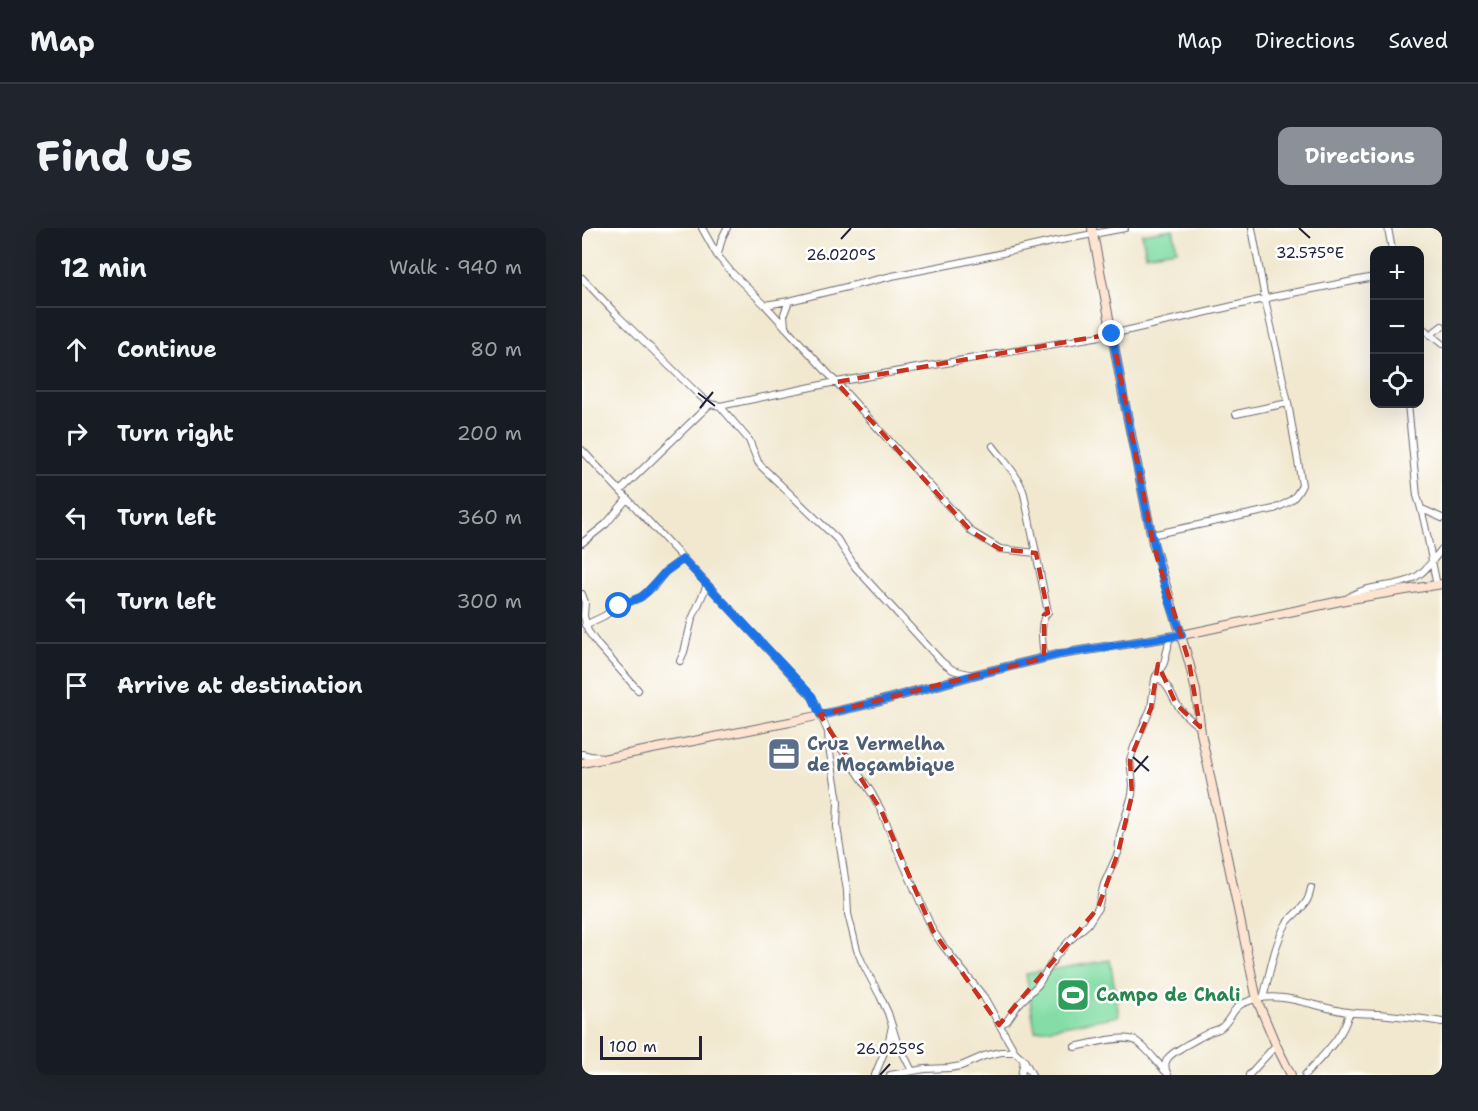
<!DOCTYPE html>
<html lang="en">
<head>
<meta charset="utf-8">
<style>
	body { margin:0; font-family:"Shantell Sans",sans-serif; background:#20242c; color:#f1f3f6 }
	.controls { position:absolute; right:18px; top:18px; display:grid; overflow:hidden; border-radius:12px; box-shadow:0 6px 24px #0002 }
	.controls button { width:54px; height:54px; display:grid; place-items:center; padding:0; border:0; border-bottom:2px solid #363941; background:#171b24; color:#f1f3f6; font:30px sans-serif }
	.scale { position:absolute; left:18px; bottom:15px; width:102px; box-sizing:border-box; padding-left:6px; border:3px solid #22223b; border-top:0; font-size:16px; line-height:21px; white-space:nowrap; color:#22223b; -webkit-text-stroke:4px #fff; paint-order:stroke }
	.stop { position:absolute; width:18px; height:18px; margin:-14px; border:4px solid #1a73e8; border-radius:50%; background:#fff }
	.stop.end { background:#1a73e8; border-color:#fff; box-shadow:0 2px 6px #0008 }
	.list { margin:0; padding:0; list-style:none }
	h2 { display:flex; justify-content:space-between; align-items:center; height:78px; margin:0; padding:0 24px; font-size:26px }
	h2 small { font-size:20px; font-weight:400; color:#9ea1a6 }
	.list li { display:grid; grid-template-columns:39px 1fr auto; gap:18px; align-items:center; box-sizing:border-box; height:84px; padding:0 24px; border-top:2px solid #363941 }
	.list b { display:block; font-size:22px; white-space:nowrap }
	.list em { font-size:20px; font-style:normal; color:#9ea1a6 }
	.icon { flex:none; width:33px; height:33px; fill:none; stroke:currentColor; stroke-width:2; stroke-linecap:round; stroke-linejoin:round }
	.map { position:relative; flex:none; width:860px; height:847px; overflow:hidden; border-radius:12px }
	header { display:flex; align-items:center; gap:36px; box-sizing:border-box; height:84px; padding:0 30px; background:#171b24; border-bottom:2px solid #363941 }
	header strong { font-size:28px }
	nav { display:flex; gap:33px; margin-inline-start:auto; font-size:21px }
	.intro { display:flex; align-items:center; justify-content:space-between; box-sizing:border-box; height:144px; padding:0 36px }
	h1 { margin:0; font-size:42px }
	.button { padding:15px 27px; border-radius:12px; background:#8c9099; color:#fff; font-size:21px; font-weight:700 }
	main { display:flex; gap:36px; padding:0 36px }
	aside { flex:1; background:#171b24; border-radius:12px; box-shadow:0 6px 24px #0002 }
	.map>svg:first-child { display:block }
	.green { fill:#83dda4; stroke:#528070; stroke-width:1.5 }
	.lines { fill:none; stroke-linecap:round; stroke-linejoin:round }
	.street-casing { stroke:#6a676f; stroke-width:8 }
	.secondary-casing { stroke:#6a676f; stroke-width:10 }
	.street { stroke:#fff; stroke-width:6 }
	.secondary { stroke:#fde4d1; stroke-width:8 }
	.route { stroke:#1a73e8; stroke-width:8 }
	.marked { fill:none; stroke:#c8321e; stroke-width:4.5; stroke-dasharray:12 8; stroke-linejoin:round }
	.ticks { fill:none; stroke:#22223b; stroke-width:2 }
	.labels { text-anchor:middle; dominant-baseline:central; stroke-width:5; stroke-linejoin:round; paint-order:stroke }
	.service-label { font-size:18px; font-weight:bold; fill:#4e5e75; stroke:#fff; text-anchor:start }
	.leisure-label { font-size:18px; font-weight:bold; fill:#27864d; stroke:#fff; text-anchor:start }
	.ticks-label { font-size:15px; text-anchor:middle; fill:#22223b; stroke:#fff; stroke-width:5; stroke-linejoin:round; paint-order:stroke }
</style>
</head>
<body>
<header>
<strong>Map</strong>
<nav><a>Map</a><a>Directions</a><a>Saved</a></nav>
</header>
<div class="intro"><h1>Find us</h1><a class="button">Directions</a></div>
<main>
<aside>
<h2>12 min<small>Walk · 940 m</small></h2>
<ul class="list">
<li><svg class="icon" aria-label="ahead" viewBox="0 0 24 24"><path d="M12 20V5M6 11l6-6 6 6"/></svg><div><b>Continue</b></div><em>80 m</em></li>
<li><svg class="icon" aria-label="right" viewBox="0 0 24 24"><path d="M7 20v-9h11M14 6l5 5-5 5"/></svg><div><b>Turn right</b></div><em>200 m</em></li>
<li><svg class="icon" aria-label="left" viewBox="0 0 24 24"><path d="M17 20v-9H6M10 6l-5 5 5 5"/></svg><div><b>Turn left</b></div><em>360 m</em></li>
<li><svg class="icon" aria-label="left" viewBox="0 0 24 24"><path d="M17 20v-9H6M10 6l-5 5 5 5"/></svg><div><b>Turn left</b></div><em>300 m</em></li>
<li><svg class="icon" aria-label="arrive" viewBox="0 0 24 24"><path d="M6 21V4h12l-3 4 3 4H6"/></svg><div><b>Arrive at destination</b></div></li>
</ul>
</aside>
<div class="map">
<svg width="860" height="847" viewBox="0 0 860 847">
	<rect width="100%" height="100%" fill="#fff"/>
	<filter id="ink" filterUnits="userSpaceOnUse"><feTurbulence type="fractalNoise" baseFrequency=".0167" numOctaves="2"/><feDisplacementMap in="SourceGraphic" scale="12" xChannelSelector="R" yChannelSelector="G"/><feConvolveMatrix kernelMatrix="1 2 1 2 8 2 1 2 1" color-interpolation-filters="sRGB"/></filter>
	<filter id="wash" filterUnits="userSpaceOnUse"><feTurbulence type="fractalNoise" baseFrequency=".008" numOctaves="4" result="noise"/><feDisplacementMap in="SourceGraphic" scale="24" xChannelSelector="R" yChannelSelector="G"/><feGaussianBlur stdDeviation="1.35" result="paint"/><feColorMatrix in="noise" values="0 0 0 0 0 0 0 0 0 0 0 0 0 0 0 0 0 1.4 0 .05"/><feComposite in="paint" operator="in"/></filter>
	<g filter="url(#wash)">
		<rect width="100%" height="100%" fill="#f1e8cf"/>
		<path class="green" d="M591 1 595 22 564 27 560 6Z
			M528 732 537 788 453 803 444 746Z"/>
	</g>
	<g filter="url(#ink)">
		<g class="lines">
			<g class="street-casing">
				<path id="street" d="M120 0 135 27 150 45 183 77 254 154 390 304 418 321 454 325
					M806 0 810 22
					M136 26 140 10 145 0
					M0 50 36 88 118 168 128 176 138 178 249 155 530 106 690 69 792 49
					M183 77 207 73 310 48 376 35 474 13 543 0
					M838 98 860 116
					M203 99 202 86 207 73
					M848 107 860 98
					M826 176 835 268C845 296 848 327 855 357
					M138 178 167 212 176 234 179 238 255 311 274 340 360 434 371 442 390 447
					M654 186 706 175
					M411 218C423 234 437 248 442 266L466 384C456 394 461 416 462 430
					M0 222 231 470 246 504 247 519 256 573 255 599 265 663 266 686 275 722 280 734 298 768 306 785 314 811 330 843
					M38 263 128 176
					M840 281 860 290
					M569 307 692 281C707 274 713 272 720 257L706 175 683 71 670 0
					M0 315 24 296 45 271
					M0 366 3 374 2 388 6 403 16 417 56 462
					M766 370C787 354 818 362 838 346 846 340 853 329 860 321
					M3 397 22 388 37 378 59 369 72 358 83 344 101 331
					M98 433 102 424 110 391 125 357
					M574 448C585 455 588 464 594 475 600 485 609 493 618 499
					M246 504 261 523 289 564 299 582 316 623 351 703 362 719 402 769 426 812 433 824 442 832 450 847
					M0 526 8 528 17 529
					M681 770C688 746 691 721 703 698 708 688 719 683 724 674 727 670 728 665 729 660
					M417 797 425 793 436 777 456 757 474 728 487 713 506 696 516 680 522 656 536 625 538 607 550 567 551 557 548 532 552 519 569 480 573 451 582 435 586 419 587 408
					M493 819C507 816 542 806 554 813 565 820 574 833 583 843
					M293 847 307 812 310 798
					M308 847 343 841 367 840 379 838 402 828 419 824H433
					M439 847 442 833
					M586 847C577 830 592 825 604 817 612 813 620 808 628 804 629 804 636 801 637 801 648 795 650 779 662 775 698 760 729 779 765 784 775 786 786 785 796 786 818 788 839 790 860 794
					M667 847 694 817
					M723 847C740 828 761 810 767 785"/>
			</g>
			<g class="secondary-casing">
				<path id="secondary" d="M510 0 530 106 541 167 571 315 607 434 614 463 619 505 675 772 694 817 709 847
					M0 535 208 494 295 474 391 447 479 426 600 407 763 372 860 356"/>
			</g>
			<use href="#street" class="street"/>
			<use href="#secondary" class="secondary"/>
		</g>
	</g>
	<g class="lines" filter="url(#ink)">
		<path class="route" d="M37 378 59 369 65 364 83 344 101 331 230 468 238 487 295 474 391 447 479 426 600 407C580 358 569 307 559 256 548 206 539 156 530 106"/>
	</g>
	<path class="marked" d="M530 106 571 315 607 434 618 499 594 476 576 436 569 480 548 532 550 567 536 625 516 680 417 797 351 703 299 582 238 487 462 430V387L466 385 454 325 418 321 390 304 254 154Z"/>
	<path class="ticks" d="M717 0 728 10M259 11 269 0M116 165 133 178M118 180 131 164M551 529 567 543M552 544 566 528M298 847 308 836"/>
	<defs>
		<g id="office-square" transform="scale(1.725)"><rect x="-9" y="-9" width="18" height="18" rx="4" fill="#5c6f8a" stroke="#fff"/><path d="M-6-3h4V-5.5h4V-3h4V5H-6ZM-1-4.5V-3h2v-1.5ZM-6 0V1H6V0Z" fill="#fff"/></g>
		<g id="stadium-square" transform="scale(1.725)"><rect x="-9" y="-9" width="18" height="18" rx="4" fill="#2e9e5b" stroke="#fff"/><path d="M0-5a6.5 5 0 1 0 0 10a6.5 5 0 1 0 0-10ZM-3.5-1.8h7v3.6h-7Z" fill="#fff"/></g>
	</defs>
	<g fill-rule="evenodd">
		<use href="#office-square" x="202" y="526"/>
		<use href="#stadium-square" x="491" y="767"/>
	</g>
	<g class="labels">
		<g class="service-label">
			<text x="225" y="516">Cruz Vermelha<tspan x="225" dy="21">de Moçambique</tspan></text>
		</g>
		<g class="leisure-label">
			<text x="514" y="767">Campo de Chali</text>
		</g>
	</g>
	<g class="ticks-label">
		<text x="728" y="30">32.575°E</text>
		<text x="259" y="32">26.020°S</text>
		<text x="308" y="826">26.025°S</text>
	</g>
</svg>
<div class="controls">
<button>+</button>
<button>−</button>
<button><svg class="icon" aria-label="locate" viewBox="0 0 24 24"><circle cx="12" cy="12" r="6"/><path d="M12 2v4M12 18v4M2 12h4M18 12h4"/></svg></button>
</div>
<div class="scale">100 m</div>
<div class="stop" style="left:37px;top:378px"></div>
<div class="stop end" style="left:530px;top:106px"></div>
</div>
</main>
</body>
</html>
